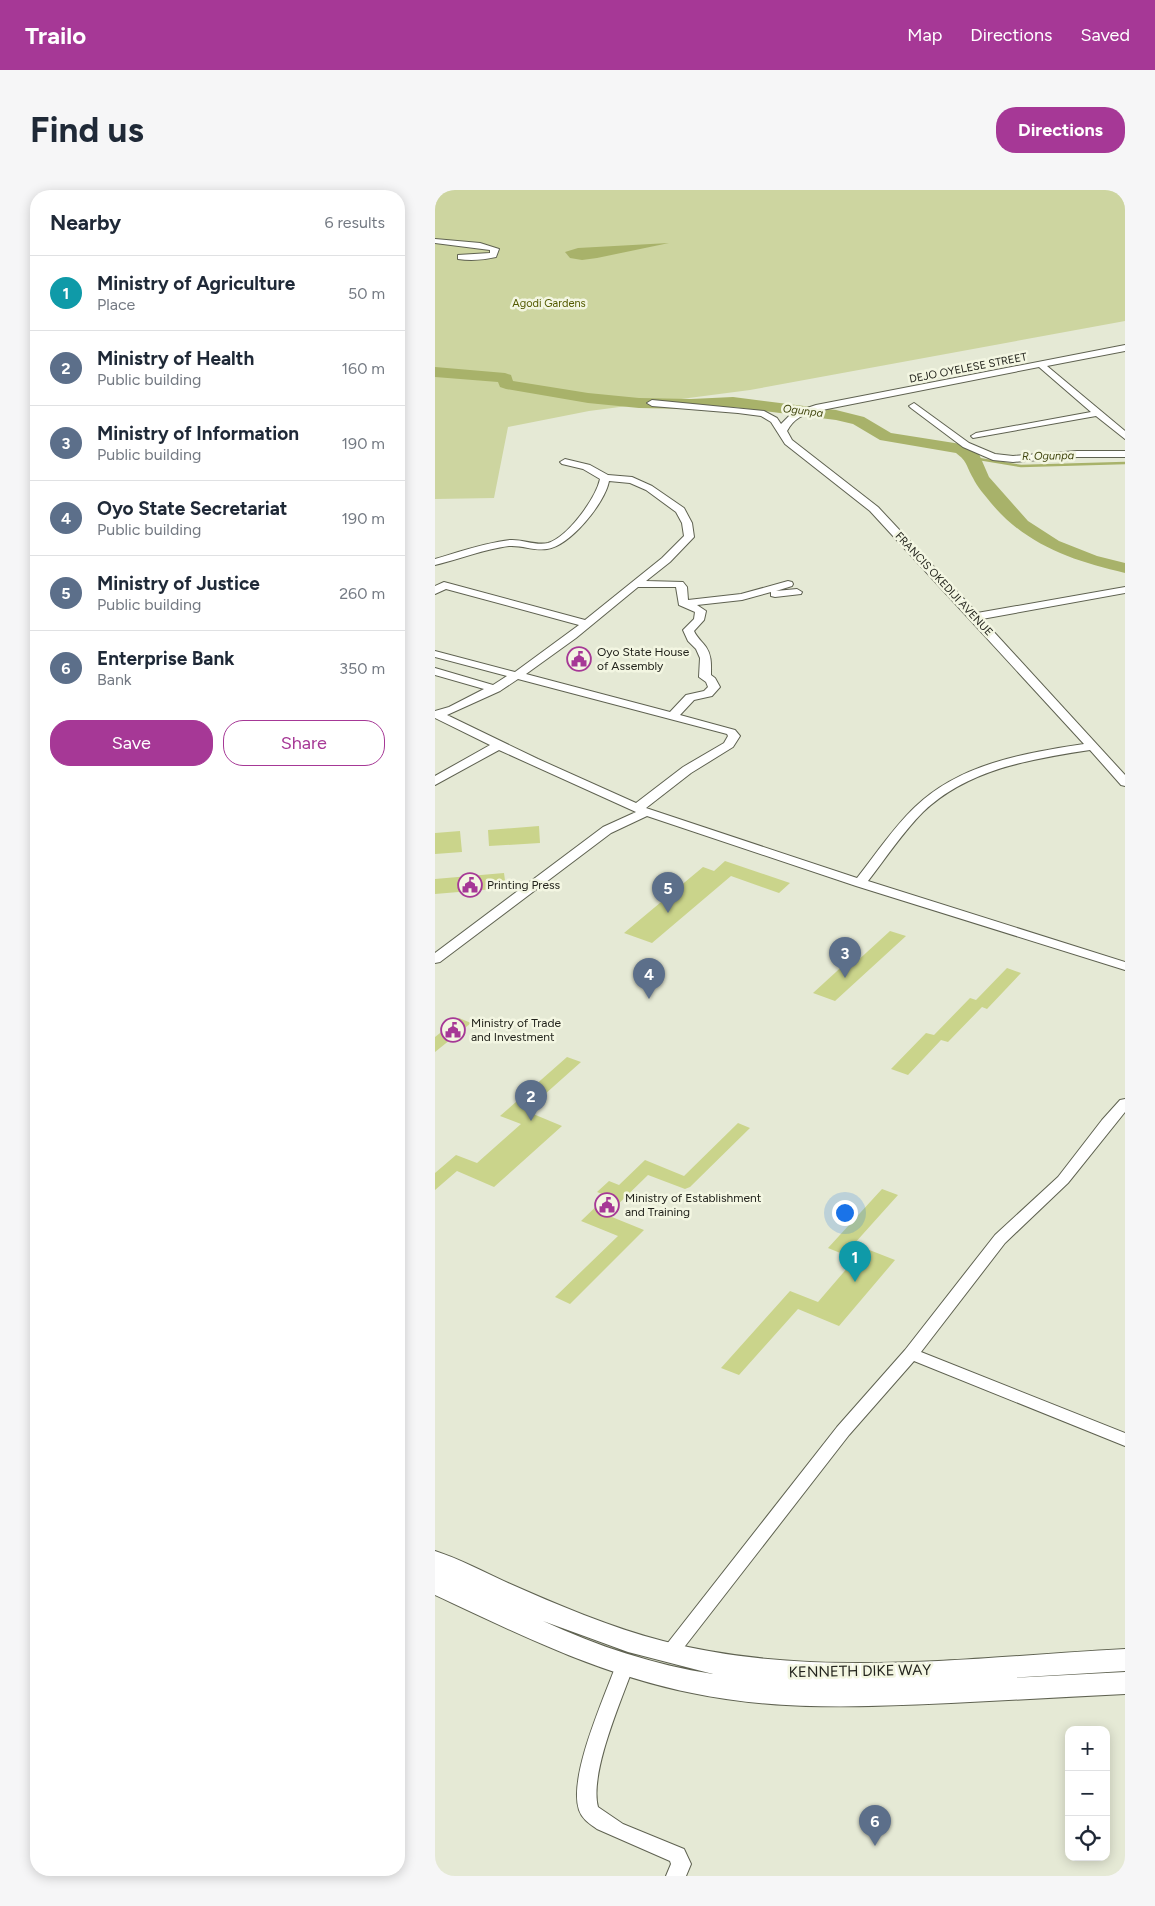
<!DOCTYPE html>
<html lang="en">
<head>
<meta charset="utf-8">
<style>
	body { margin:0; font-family:Figtree,sans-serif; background:#f6f6f7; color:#1f2937 }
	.controls { position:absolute; right:15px; bottom:15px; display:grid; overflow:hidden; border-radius:10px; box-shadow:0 2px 12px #0003 }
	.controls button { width:45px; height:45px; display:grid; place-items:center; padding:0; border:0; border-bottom:1px solid #e0e1e3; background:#fff; color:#1f2937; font:25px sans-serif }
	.you { position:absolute; left:409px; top:1022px; width:18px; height:18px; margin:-12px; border:4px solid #fff; border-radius:50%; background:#1a73e8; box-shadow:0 0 0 8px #1a73e833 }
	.badge { display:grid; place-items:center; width:32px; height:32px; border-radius:50%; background:#a63896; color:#fff; font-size:16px; font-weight:700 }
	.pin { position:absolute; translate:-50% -41px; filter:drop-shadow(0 1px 2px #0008) }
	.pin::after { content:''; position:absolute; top:26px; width:18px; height:15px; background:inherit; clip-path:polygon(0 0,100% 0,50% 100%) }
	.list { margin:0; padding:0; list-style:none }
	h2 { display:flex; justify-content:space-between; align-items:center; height:65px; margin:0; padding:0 20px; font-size:21px }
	h2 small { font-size:16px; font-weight:400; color:#747a83 }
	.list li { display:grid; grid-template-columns:32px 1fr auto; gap:15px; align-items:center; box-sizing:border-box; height:75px; padding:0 20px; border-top:1px solid #e0e1e3 }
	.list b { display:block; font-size:19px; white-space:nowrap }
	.list p { margin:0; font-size:16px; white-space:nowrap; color:#747a83 }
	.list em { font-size:16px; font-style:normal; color:#747a83 }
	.actions { display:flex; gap:10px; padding:15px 20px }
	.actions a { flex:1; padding:11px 0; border:1px solid #a63896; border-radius:20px; text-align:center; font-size:18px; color:#a63896 }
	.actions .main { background:#a63896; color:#fff }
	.icon { flex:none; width:28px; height:28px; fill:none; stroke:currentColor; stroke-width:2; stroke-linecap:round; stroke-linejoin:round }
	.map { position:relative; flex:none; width:690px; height:1686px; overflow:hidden; border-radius:20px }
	header { display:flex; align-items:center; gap:30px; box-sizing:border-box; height:70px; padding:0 25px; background:#a63896; color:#fff }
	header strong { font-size:24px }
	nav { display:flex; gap:28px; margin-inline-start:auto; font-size:18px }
	.intro { display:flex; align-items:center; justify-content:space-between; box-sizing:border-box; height:120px; padding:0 30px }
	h1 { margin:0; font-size:35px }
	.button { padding:12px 22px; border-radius:20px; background:#a63896; color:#fff; font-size:18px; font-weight:700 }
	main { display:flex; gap:30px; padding:0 30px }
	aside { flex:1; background:#fff; border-radius:20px; box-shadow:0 2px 12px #0003 }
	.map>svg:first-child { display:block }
	.green { fill:#cdd5a0 }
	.water { fill:#a8b26a }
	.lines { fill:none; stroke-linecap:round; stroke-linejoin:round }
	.stream { stroke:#a8b26a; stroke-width:2.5 }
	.river { fill:#a8b26a; fill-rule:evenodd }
	.building { fill:#cad48b }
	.minor-casing { stroke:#5f6251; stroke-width:2 }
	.highway-casing { stroke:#5f6251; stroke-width:2 }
	.minor { fill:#fff; fill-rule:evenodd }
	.highway { fill:#fff; fill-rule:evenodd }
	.labels { text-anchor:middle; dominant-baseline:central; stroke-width:5; stroke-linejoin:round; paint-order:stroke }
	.far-park-label { font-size:11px; fill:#535a01; stroke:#f3f6e2 }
	.far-street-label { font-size:11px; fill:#23241d; stroke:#f3f6e2 }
	.far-water-label { font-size:11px; font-style:italic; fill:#3f440c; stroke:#f3f6e2 }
	.poi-label { font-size:12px; fill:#23241d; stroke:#f3f6e2; text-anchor:start }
	.near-street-label { font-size:15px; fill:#23241d; stroke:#f3f6e2 }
</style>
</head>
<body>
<header>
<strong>Trailo</strong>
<nav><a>Map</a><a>Directions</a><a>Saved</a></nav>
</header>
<div class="intro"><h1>Find us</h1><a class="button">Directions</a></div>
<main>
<aside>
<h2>Nearby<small>6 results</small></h2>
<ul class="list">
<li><span class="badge" style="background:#0f9aa8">1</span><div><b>Ministry of Agriculture</b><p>Place</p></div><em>50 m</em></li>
<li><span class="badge" style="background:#5c6f8a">2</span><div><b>Ministry of Health</b><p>Public building</p></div><em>160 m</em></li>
<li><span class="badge" style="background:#5c6f8a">3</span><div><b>Ministry of Information</b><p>Public building</p></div><em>190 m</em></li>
<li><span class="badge" style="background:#5c6f8a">4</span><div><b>Oyo State Secretariat</b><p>Public building</p></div><em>190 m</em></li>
<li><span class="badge" style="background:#5c6f8a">5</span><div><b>Ministry of Justice</b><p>Public building</p></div><em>260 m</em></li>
<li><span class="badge" style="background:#5c6f8a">6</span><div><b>Enterprise Bank</b><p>Bank</p></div><em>350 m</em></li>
</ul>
<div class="actions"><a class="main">Save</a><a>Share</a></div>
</aside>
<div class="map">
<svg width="690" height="1686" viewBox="0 0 690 1686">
	<rect width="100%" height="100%" fill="#e5e9d5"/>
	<path class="green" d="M0 0H690V131L315 200 154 221 73 237 59 308 0 309Z"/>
	<path class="water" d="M234 53 162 68 147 70 135 68 130 62 143 58Z"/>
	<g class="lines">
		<path class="stream" d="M538 268 586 276 690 273"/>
		<path class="river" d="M0 177 70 183 76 185 78 191 153 203 204 208 256 209 298 207 401 220 429 227 456 243 532 255 544 264 554 287 593 331 624 351 662 366 690 373V383C638 371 591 355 556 313 550 305 542 297 538 288 531 276 533 272 521 263L445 250 418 234 401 230 298 217 256 219 204 218 153 213 71 199 65 197 63 192 0 187Z"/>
	</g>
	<path class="building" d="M104 636 105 653 54 656 53 640Z
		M25 641 27 662 0 664V643Z
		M290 671 355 693 344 703 296 686 217 753 189 743 268 677 279 681Z
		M69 683 71 698 0 704V689Z
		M455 741 471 746 400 811 378 803 413 771 420 773Z
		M572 778 586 783 552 819 547 817 513 852 506 850 473 885 456 879 491 843 499 845 535 808 541 810Z
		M24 828 36 833 0 862V847Z
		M132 867 146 872 91 921 127 936 59 997 22 981 0 1000V983L21 965 42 973 86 934 65 926Z
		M303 933 315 938 255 997 250 999 213 985 172 1025 209 1040 135 1114 120 1107 183 1046 146 1031 172 1006 162 1002 174 991 184 995 210 970 249 986Z
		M447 999 463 1005 419 1054 460 1070 404 1136 363 1119 304 1185 286 1178 355 1101 383 1112 420 1069 393 1058Z"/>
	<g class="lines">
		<g class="minor-casing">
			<path id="minor" d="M0 49 45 53 64 59 61 67C48 70 36 71 23 69V65L55 63V60L0 53Z
				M690 155V161L612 176 690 241V249L661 226 538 248 536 246 541 243 656 222 604 177 382 221C369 224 359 228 352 241L357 250 443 317 542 423 690 397V403L547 429 690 585V596L686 595 655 560C596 569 533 579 488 622 467 643 451 668 433 691L690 772V780L421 696 212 626 176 643 5 772 0 773V763L168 637 201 622 64 560 0 595V586L55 555 0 528V521L14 517 49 499 0 485V478L58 495 72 486 0 467V461L80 482 144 435 11 399 0 404V396L9 392 150 430 227 368 249 346 247 333 241 322 211 300 195 293 174 291C170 313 135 356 112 359 99 361 87 355 74 356 49 359 25 369 0 375V369C24 362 49 353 75 350 87 349 101 356 113 353 133 347 161 308 165 289L148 279 127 274 125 272 130 269 155 275 173 285 197 287 217 296 249 318 257 333 259 347 235 372 211 391 248 392 252 397 253 410 306 404 353 391 357 392 358 394 357 396 341 401 362 399 367 402 366 404 340 407 336 406V402L307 410 262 415 271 421 269 430 259 441C262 448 267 451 271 457 277 466 276 475 276 485L280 488 285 497 277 506 259 510 245 525 300 540 305 546 298 557 256 583 211 618 422 688C441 664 458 638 480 617 526 573 590 563 649 554L435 321 350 254 336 232 326 226 303 223 217 216 212 213 217 210 329 221 342 228 346 234 357 223 381 215ZM203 397H241L244 415 260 422 259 429 248 440 253 451 261 459 265 468 264 487 271 492 273 497 269 501 251 505 235 522 91 484 141 448ZM83 489 292 544 293 546 289 553 248 577 201 613 103 569 12 525 65 501Z
				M479 213 534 253 560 264 578 266 642 261H690V267H642L578 272 558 270 528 257 476 218 474 216Z
				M690 909V922L633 993 570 1053 486 1162 690 1243V1256L479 1171 414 1245 240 1469 234 1471 228 1469 225 1464 228 1459 402 1237 470 1160 560 1045 623 987 667 930 685 910Z
				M190 1468 196 1470 199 1475C187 1509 154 1583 163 1617L188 1634 249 1659 256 1674 251 1686H231L236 1674 235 1671 162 1639C155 1634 147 1629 144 1620 133 1587 169 1508 181 1475L184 1470Z"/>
		</g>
		<g class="highway-casing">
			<path id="highway" d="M0 1361C25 1369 49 1382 73 1393 123 1415 174 1437 228 1451 377 1490 538 1467 690 1459V1481L574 1488 690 1482V1504C632 1507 574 1510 516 1513 430 1517 342 1521 257 1503 166 1485 83 1444 0 1405ZM108 1431 193 1462 278 1484C219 1475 162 1456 108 1431Z"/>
		</g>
		<use href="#minor" class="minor"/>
		<use href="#highway" class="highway"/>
	</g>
	<defs>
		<g id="civic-ring" transform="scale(1.25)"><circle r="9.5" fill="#f3f6e2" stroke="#a63896" stroke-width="1.5"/><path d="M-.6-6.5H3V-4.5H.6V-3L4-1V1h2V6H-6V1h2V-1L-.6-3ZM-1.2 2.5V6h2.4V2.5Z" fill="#a63896"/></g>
	</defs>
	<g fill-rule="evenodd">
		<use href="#civic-ring" x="144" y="469"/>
		<use href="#civic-ring" x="35" y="695"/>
		<use href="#civic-ring" x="18" y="840"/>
		<use href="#civic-ring" x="172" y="1015"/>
	</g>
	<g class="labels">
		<g class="far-park-label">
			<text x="114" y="113">Agodi Gardens</text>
		</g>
		<g class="far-street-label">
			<text transform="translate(533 178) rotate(-11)">DEJO OYELESE STREET</text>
			<text transform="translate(509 394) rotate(47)">FRANCIS OKEDIJI AVENUE</text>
		</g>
		<g class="far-water-label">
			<text transform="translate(368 221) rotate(7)">Ogunpa</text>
			<text transform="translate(613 266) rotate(-1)">R. Ogunpa</text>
		</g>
		<g class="poi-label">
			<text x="162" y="462">Oyo State House<tspan x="162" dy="14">of Assembly</tspan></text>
			<text x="52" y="695">Printing Press</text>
			<text x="36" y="833">Ministry of Trade<tspan x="36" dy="14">and Investment</tspan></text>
			<text x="190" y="1008">Ministry of Establishment<tspan x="190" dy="14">and Training</tspan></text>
		</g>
		<g class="near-street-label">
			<text transform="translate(425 1481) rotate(-1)">KENNETH DIKE WAY</text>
		</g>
	</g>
</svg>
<div class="controls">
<button>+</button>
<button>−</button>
<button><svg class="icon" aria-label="locate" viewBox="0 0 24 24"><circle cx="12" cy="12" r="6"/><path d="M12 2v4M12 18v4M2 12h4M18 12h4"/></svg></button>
</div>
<div class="you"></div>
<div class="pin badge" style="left:420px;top:1092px;background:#0f9aa8">1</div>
<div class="pin badge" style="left:96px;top:931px;background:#5c6f8a">2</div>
<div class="pin badge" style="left:410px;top:788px;background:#5c6f8a">3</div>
<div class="pin badge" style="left:214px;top:809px;background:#5c6f8a">4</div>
<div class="pin badge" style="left:233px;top:723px;background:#5c6f8a">5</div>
<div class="pin badge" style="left:440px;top:1656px;background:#5c6f8a">6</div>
</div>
</main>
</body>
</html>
